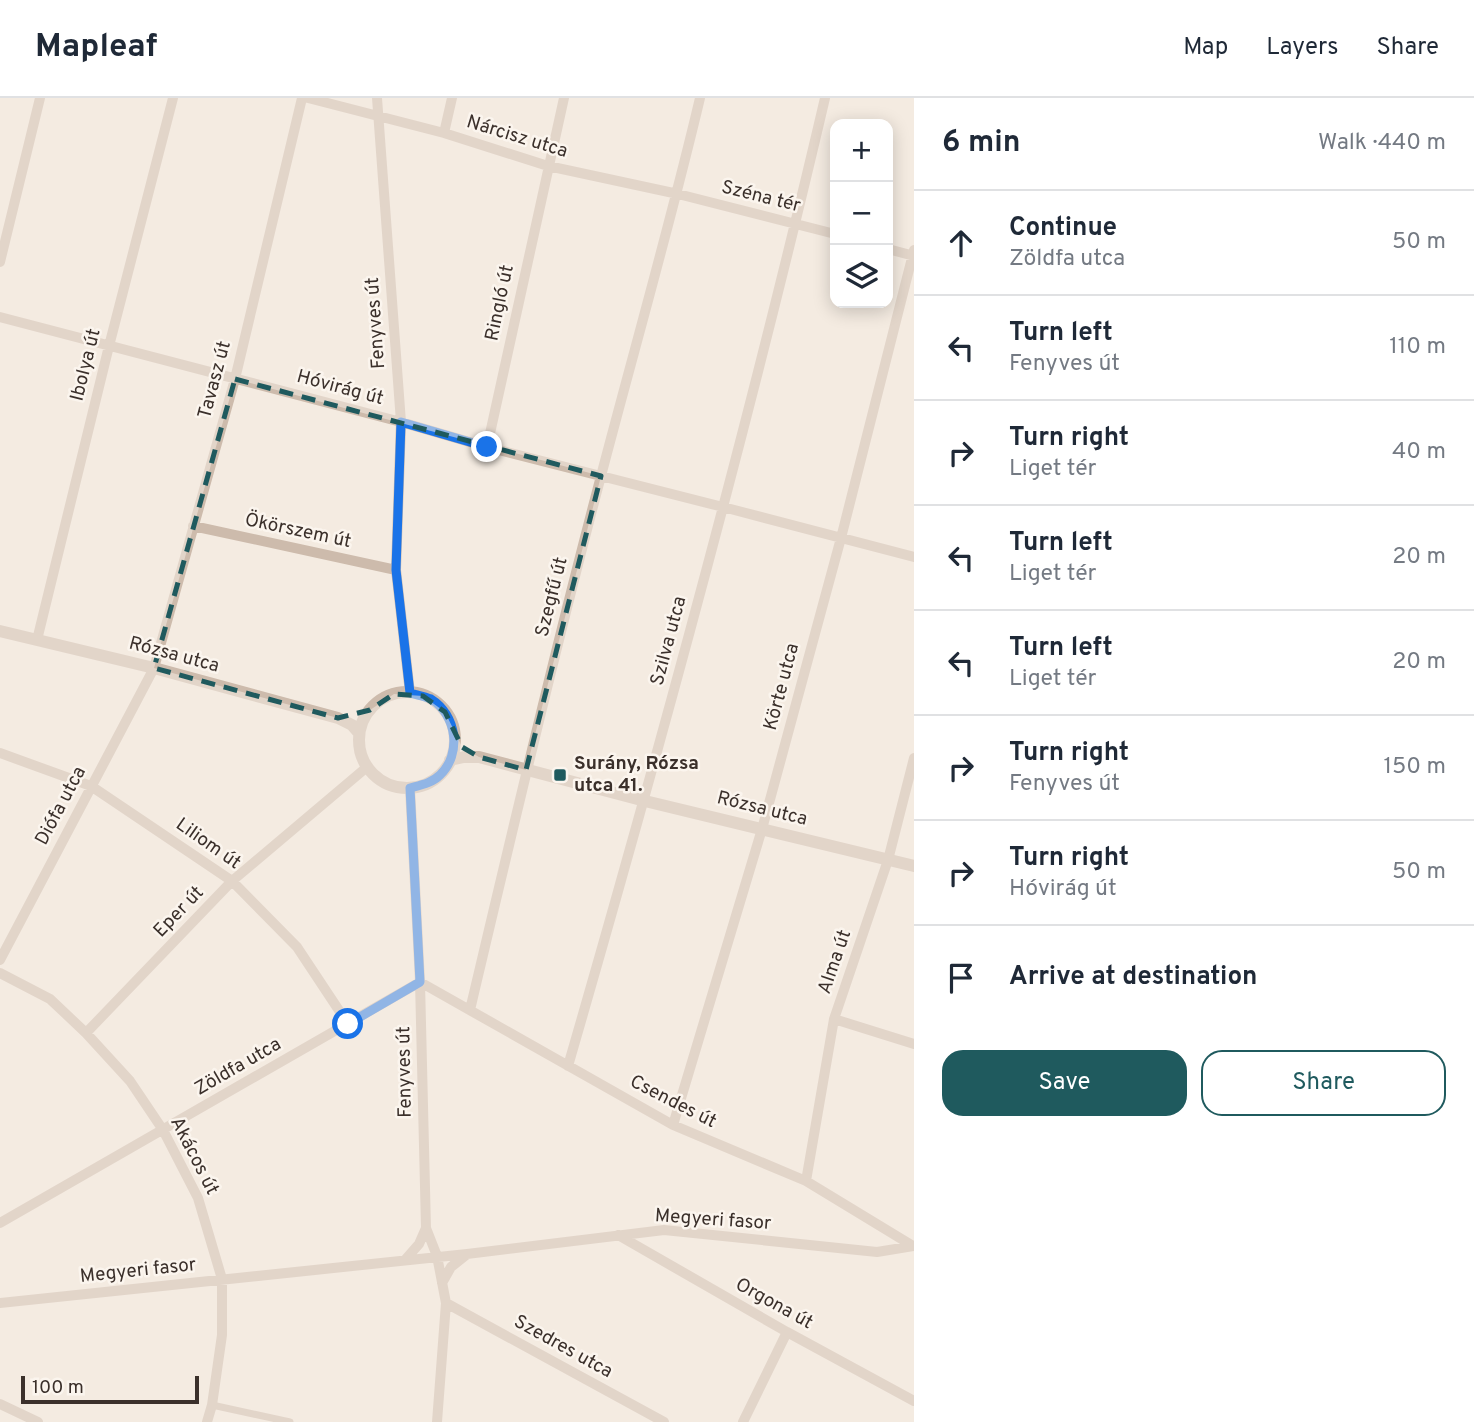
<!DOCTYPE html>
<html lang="en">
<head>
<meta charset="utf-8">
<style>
	body { margin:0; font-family:Overpass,sans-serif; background:#f6f6f7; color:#1f2937 }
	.controls { position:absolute; right:21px; top:21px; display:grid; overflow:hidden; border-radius:14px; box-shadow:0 4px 18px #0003 }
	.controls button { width:63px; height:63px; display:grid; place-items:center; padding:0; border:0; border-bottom:2px solid #e0e1e3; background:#fff; color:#1f2937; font:35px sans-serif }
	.scale { position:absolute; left:21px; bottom:18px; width:178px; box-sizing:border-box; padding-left:7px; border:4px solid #3b302b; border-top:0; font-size:19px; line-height:24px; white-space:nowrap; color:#3b302b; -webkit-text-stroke:5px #fbf5ee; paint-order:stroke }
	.stop { position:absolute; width:21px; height:21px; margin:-16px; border:5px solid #1a73e8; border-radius:50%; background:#fff }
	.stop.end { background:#1a73e8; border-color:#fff; box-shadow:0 2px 7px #0008 }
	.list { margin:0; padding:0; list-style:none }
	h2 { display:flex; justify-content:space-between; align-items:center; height:91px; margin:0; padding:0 28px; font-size:30px }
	h2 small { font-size:23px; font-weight:400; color:#747a83 }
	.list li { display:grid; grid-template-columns:46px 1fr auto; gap:21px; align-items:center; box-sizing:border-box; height:105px; padding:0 28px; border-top:2px solid #e0e1e3 }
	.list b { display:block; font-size:26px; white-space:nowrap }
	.list p { margin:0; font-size:23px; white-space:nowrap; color:#747a83 }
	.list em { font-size:23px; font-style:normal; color:#747a83 }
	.actions { display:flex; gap:14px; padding:21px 28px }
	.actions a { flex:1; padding:16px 0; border:2px solid #1f5a5e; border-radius:21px; text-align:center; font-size:24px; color:#1f5a5e }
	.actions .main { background:#1f5a5e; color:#fff }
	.icon { flex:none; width:38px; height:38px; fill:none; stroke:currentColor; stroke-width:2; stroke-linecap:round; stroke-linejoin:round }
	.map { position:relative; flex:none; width:914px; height:1324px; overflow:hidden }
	header { display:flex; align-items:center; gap:42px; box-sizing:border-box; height:98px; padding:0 35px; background:#fff; border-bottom:2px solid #e0e1e3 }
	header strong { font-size:33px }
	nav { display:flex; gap:38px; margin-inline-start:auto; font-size:24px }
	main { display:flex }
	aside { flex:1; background:#fff }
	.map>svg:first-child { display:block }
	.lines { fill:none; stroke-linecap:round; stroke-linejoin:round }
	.pedestrian { stroke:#cdbbac; stroke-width:7 }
	.minor { stroke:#cdbbac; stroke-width:10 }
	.tertiary { stroke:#cdbbac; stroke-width:12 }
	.route { stroke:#1a73e8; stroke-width:9 }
	.marked { fill:none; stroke:#1f5a5e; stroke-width:5; stroke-dasharray:14 9; stroke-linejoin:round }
	.poi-dot { fill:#1f5a5e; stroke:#fbf5ee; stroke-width:2.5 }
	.labels { text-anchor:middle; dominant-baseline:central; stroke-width:5; stroke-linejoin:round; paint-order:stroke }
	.street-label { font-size:19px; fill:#3b302b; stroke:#fbf5ee }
	.poi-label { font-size:19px; font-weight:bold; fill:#3b302b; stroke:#fbf5ee; text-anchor:start }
</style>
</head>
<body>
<header>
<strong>Mapleaf</strong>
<nav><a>Map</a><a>Layers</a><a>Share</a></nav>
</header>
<main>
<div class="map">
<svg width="914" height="1324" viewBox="0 0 914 1324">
	<rect width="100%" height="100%" fill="#f4ebe1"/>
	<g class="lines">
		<path class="pedestrian" d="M212 1307 290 1324"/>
		<path class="minor" d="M308 0 444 35 548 68 678 96 835 136
			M377 0 401 324 396 472 410 595
			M444 35 452 0
			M888 151 914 158
			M0 164 40 0
			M0 219 401 324 487 349 723 409 914 459
			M487 349 564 0
			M193 428 396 472
			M37 542 109 248 173 0
			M0 655 91 688 232 783 297 849 348 926
			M410 690 420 884 426 1130 437 1158 446 1205 437 1324
			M0 862 154 570 235 281 302 0
			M0 875 50 901 86 935 130 983 163 1032 198 1100 222 1181V1237L212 1307 207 1324
			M470 912C512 734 554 556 601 378 634 252 670 127 700 0
			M834 921 914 946
			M86 935 232 783 367 669
			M568 968C661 647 749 325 825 0
			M673 1027 762 731 841 440 914 152
			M806 1083 834 921 888 762 914 660
			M0 1125 420 884 673 1027 806 1083 913 1148
			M618 1137 787 1234 914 1303
			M405 1162 419 1146 426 1130
			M442 1185 451 1169 466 1157
			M0 1205 467 1156 664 1132 877 1154 914 1148
			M446 1205 664 1324
			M0 1306 38 1324
			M743 1324 787 1234"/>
		<path class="tertiary" d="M0 533 154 570 338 620 352 627 359 635
			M359 642a48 48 0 1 1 96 0a48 48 0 1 1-96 0Z
			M450 662 464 659H479L645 703 914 768"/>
	</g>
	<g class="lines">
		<path class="route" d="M348 926 420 884 410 690C421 687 432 685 440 677 462 656 457 617 431 601 424 598 417 597 410 595L396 472 401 324 487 349"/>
	</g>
	<path d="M0 0H914V1324H0ZM235 281 601 378 526 672 479 659 462 649 445 614 423 598 394 596 370 612 338 620 154 570Z" fill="#f4ebe1" fill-opacity=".55" fill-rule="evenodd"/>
	<path class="marked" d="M235 281 601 378 526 672 479 659 462 649 445 614 423 598 394 596 370 612 338 620 154 570Z"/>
	<rect class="poi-dot" x="553" y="670" width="14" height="14" rx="3.5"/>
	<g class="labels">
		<g class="street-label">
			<text transform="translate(517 39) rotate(17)">Nárcisz utca</text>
			<text transform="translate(761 99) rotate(14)">Széna tér</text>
			<text transform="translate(500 205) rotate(-78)">Ringló út</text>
			<text transform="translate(376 225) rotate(-94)">Fenyves út</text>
			<text transform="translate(86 267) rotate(-76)">Ibolya út</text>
			<text transform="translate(215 282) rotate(-75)">Tavasz út</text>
			<text transform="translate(340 290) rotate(15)">Hóvirág út</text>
			<text transform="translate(298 433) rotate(12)">Ökörszem út</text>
			<text transform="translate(552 499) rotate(-76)">Szegfű út</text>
			<text transform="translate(669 543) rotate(-75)">Szilva utca</text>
			<text transform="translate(174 557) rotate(15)">Rózsa utca</text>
			<text transform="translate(782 589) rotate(-75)">Körte utca</text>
			<text transform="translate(61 708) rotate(-62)">Diófa utca</text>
			<text transform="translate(762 711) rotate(14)">Rózsa utca</text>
			<text transform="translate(208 746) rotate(35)">Liliom út</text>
			<text transform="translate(179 814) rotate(-46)">Eper út</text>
			<text transform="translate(835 864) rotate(-71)">Alma út</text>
			<text transform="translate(238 969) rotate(-30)">Zöldfa utca</text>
			<text transform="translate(405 974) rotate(-91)">Fenyves út</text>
			<text transform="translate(673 1004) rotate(27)">Csendes út</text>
			<text transform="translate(194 1058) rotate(63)">Akácos út</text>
			<text transform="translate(713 1122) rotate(4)">Megyeri fasor</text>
			<text transform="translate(138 1173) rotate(-6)">Megyeri fasor</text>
			<text transform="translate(774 1206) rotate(29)">Orgona út</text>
			<text transform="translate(563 1249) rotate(29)">Szedres utca</text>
		</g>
		<g class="poi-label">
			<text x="574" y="666">Surány, Rózsa<tspan x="574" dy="22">utca 41.</tspan></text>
		</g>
	</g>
</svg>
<div class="controls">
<button>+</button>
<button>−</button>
<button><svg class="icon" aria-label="layers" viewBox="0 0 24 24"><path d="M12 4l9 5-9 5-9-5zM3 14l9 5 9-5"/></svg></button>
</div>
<div class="scale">100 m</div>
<div class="stop" style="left:348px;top:926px"></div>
<div class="stop end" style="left:487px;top:349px"></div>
</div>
<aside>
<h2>6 min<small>Walk · 440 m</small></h2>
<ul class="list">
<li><svg class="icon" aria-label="ahead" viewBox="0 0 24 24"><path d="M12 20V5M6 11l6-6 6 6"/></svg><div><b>Continue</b><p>Zöldfa utca</p></div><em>50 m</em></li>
<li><svg class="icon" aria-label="left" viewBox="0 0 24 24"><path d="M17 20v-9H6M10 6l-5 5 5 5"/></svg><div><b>Turn left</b><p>Fenyves út</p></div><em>110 m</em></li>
<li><svg class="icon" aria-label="right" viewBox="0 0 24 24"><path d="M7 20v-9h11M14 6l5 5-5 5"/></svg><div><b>Turn right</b><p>Liget tér</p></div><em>40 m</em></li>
<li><svg class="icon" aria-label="left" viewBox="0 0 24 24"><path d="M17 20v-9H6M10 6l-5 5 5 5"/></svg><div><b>Turn left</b><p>Liget tér</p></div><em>20 m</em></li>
<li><svg class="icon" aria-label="left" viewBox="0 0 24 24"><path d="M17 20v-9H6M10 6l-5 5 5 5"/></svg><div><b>Turn left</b><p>Liget tér</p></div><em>20 m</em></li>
<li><svg class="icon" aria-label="right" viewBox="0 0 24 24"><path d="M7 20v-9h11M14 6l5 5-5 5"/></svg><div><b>Turn right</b><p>Fenyves út</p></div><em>150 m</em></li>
<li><svg class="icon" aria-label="right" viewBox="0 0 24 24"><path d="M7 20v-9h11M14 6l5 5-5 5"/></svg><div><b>Turn right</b><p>Hóvirág út</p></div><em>50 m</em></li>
<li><svg class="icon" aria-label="arrive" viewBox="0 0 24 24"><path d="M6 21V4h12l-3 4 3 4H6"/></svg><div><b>Arrive at destination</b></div></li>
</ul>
<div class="actions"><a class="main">Save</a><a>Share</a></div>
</aside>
</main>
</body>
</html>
